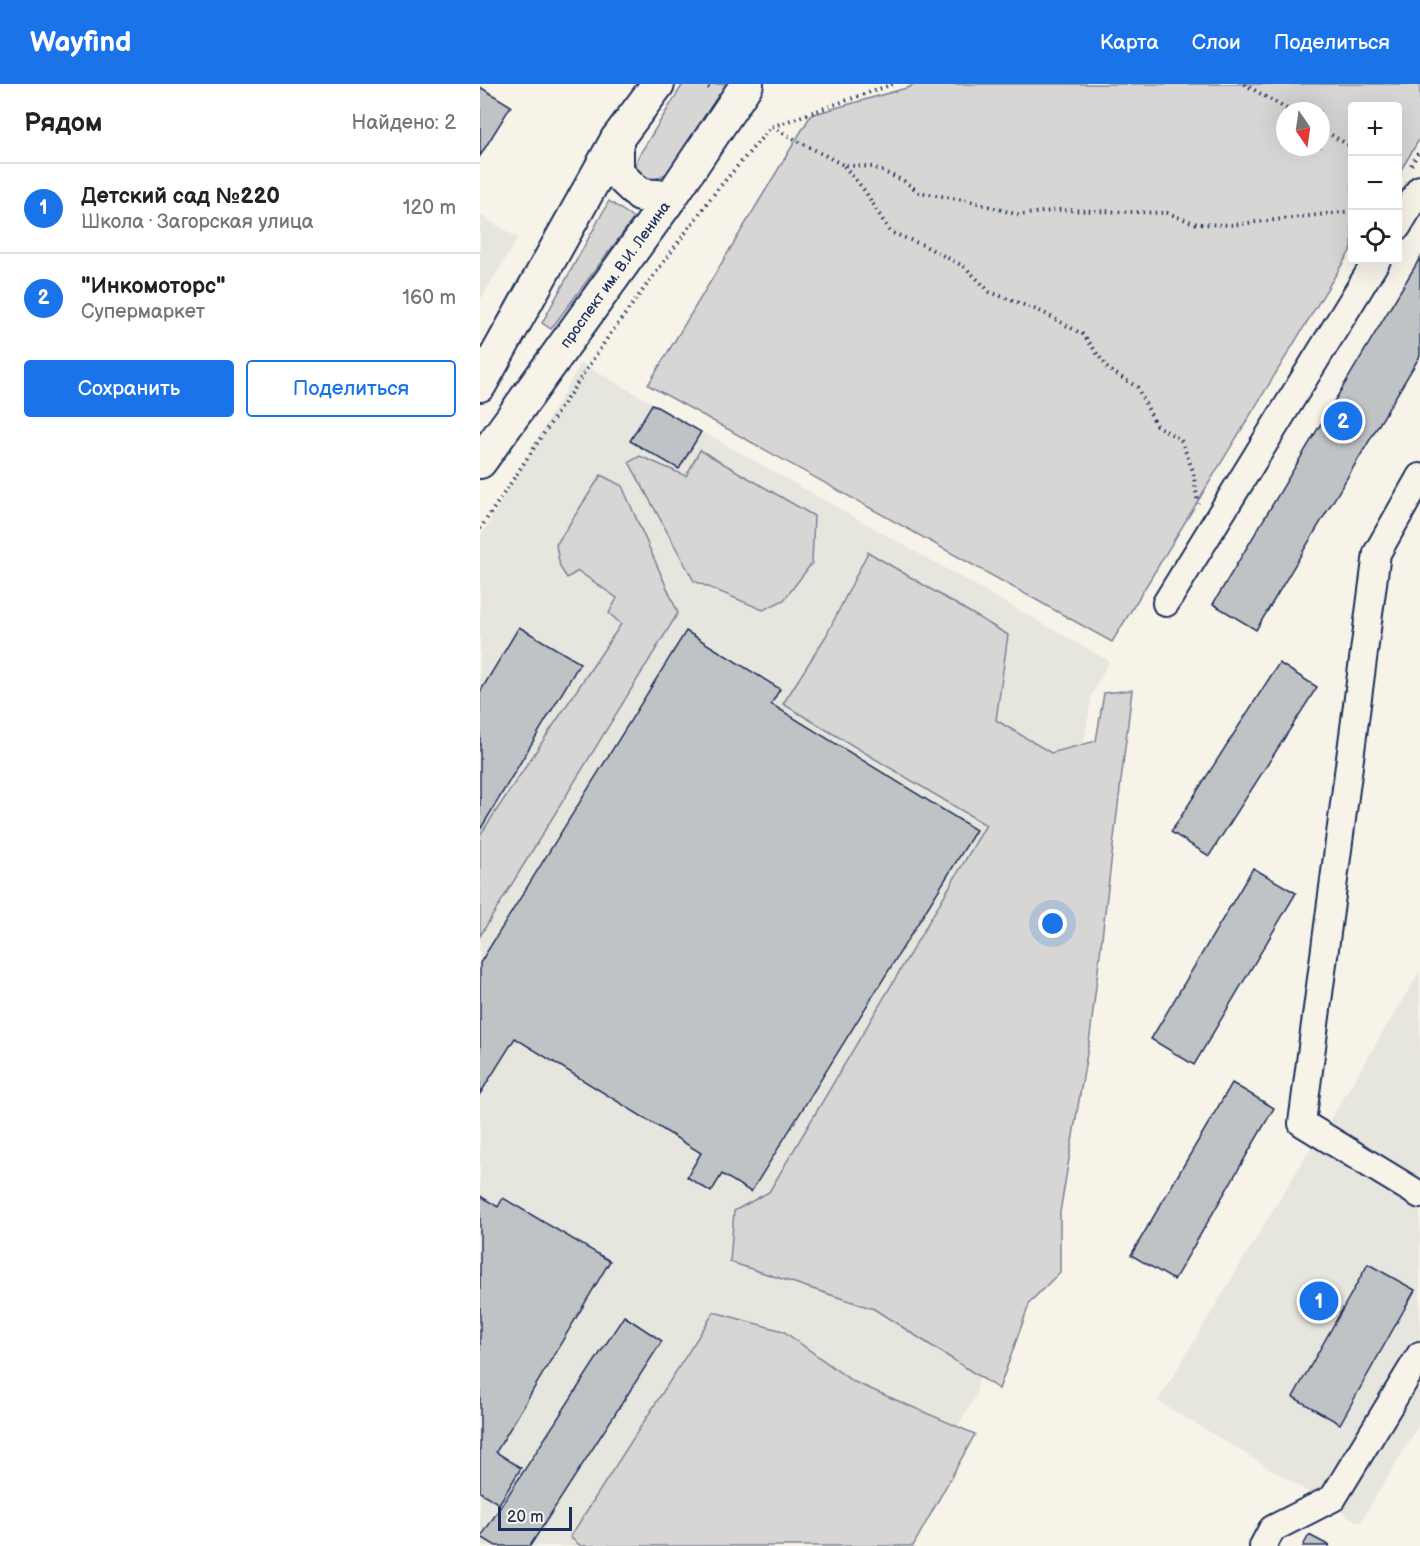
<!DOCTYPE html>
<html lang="ru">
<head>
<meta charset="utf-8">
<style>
	body { margin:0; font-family:"Balsamiq Sans",sans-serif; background:#f2f2f2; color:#222 }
	.controls { position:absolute; right:18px; top:18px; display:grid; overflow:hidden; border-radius:6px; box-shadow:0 6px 24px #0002 }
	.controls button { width:54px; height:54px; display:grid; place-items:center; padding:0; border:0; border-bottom:2px solid #e0e0e0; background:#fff; color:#222; font:30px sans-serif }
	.compass { position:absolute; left:796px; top:18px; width:54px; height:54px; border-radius:50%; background:#fff; box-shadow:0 6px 24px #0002; rotate:167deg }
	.scale { position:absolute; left:18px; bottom:15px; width:74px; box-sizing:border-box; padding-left:6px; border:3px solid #1b2f5e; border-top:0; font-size:16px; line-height:21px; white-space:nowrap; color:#1b2f5e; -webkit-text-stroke:4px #f7f3e8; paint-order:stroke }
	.you { position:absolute; left:573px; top:840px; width:21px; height:21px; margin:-15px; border:4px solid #fff; border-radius:50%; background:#1a73e8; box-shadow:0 0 0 9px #1a73e833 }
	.badge { display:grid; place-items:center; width:39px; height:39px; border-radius:50%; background:#1a73e8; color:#fff; font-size:20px; font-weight:700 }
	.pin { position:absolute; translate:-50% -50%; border:3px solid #fff; box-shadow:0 2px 6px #0006 }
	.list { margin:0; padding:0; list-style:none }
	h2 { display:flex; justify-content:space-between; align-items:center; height:78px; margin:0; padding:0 24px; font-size:26px }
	h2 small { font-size:20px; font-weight:400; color:#767676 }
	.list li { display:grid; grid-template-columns:39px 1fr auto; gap:18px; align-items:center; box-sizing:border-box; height:90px; padding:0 24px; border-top:2px solid #e0e0e0 }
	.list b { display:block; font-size:22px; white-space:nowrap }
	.list p { margin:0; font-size:20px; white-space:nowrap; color:#767676 }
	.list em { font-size:20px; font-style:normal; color:#767676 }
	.actions { display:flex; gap:12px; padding:18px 24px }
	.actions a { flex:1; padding:14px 0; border:2px solid #1a73e8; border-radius:6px; text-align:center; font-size:21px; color:#1a73e8 }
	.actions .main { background:#1a73e8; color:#fff }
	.icon { flex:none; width:33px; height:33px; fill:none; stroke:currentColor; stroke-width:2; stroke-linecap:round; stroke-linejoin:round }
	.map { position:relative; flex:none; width:940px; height:1462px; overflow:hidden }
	header { display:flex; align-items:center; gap:36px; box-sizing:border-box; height:84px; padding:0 30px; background:#1a73e8; color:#fff }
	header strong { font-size:28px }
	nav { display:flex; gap:33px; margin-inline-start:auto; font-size:21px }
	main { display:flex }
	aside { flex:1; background:#fff }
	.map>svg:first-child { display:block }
	.built { fill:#e6e5de }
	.green { fill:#d7d6d4; stroke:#798299; stroke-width:1.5; fill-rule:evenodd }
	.building { fill:#c0c3c5; stroke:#1b2f5e; stroke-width:1.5 }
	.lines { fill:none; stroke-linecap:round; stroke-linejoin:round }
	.minor-casing { stroke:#1b2f5e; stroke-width:30 }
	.major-casing { stroke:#1b2f5e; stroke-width:36 }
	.path { stroke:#1b2f5e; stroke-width:4; stroke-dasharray:1.5 4.5; stroke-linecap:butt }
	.minor { stroke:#f7f3e8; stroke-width:26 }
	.major { stroke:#f7f3e8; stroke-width:32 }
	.labels { text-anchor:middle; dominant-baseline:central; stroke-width:6; stroke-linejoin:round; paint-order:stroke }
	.street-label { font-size:15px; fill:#1b2f5e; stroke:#f7f3e8 }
</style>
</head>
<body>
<header>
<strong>Wayfind</strong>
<nav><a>Карта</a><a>Слои</a><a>Поделиться</a></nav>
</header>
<main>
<aside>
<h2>Рядом<small>Найдено: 2</small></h2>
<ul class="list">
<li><span class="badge">1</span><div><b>Детский сад №220</b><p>Школа · Загорская улица</p></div><em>120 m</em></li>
<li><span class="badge">2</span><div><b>&quot;Инкомоторс&quot;</b><p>Супермаркет</p></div><em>160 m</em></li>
</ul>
<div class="actions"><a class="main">Сохранить</a><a>Поделиться</a></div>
</aside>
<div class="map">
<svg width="940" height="1462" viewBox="0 0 940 1462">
	<rect width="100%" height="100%" fill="#f7f3e8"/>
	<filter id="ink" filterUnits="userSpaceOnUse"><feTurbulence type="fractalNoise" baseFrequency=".0167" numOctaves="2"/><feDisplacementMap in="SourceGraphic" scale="12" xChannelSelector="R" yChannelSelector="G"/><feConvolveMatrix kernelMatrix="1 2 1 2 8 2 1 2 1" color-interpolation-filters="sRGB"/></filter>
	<g filter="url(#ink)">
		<path class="built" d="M0 131 38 154 0 216Z
			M101 279 629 577 612 610 496 1312 405 1462H0V454Z
			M940 887V1106L843 1048Z
			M836 1055 940 1118V1339L880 1439 678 1317Z"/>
		<path class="green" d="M203 0H247L187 89C173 98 167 98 154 87L158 73Z
			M433 0H940V54L918 91V22H872V164L632 558 168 301 331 31 430 3ZM805 27H841V63H805Z
			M129 117 154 134 71 245 62 239Z
			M220 366 334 432 332 479 304 516 283 526 214 497 149 378 160 372 206 392Z
			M121 391 142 402 198 529 0 852V751L141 540 129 529 137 514 98 487 87 494 80 483 76 461Z
			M388 468 528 551 516 636 571 669 616 657 624 609 652 606 610 952 580 1128V1188L550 1218 519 1305 394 1225 250 1178 254 1127 289 1108 506 741 303 620 346 552Z
			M234 1228 303 1247 372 1297 495 1350 433 1462H101L90 1453Z"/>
		<path class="building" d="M0 3 31 22 0 72Z
			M940 174V272L776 546 733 520Z
			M172 320 221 348 199 385 150 357Z
			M39 543 100 579 0 746V608Z
			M206 547 300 605 291 620 496 746 271 1108 242 1090 231 1108 207 1093 221 1069 35 954 0 1010V879Z
			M799 579 837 603 729 772 691 748Z
			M773 784 816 809 714 981 671 955Z
			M752 999 794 1024 694 1196 651 1171Z
			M0 1112 18 1123 23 1114 130 1177 16 1368 41 1384 19 1420 0 1408Z
			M888 1180 935 1206 860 1340 813 1313Z
			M144 1232 182 1257 50 1462H16L1 1453Z
			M829 1451 850 1462H823Z"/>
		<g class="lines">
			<g class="minor-casing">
				<path id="minor" d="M918 142 940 105
					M940 393 897 469 822 1039 940 1111
					M686 519 897 176
					M783 1462 792 1445 853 1414 940 1271"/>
			</g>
			<g class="major-casing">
				<g id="major">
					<path d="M137 55V89L160 111 191 113"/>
					<path d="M0 301 137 55 178 0"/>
					<path id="s1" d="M0 378 191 113 267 0"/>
				</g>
			</g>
			<path class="path" d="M223 0 232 6
				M764 0 810 27
				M292 43 363 81 393 83 424 97 439 108 494 118 539 131 579 126 687 129 717 140 751 141 872 127
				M841 45 872 63
				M931 81 940 66
				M364 82 385 107 410 148 443 161 485 183 510 208 562 228 604 251 628 285 657 303 676 341 701 356 713 387 718 420
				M0 445 126 256 237 106 291 43 413 0"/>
			<use href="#minor" class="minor"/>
			<use href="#major" class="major"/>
		</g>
	</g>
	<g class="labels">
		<g class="street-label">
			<text stroke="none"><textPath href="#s1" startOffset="231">проспект им. В.И. Ленина</textPath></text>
		</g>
	</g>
</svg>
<div class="controls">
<button>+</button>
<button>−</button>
<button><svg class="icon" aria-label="locate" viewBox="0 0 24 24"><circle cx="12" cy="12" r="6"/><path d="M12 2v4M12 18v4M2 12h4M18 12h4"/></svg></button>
</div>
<svg class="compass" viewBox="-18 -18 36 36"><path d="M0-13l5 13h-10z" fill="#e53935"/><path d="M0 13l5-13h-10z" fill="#767676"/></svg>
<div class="scale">20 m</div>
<div class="you"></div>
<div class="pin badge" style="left:839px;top:1217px">1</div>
<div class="pin badge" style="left:863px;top:337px">2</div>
</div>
</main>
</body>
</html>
